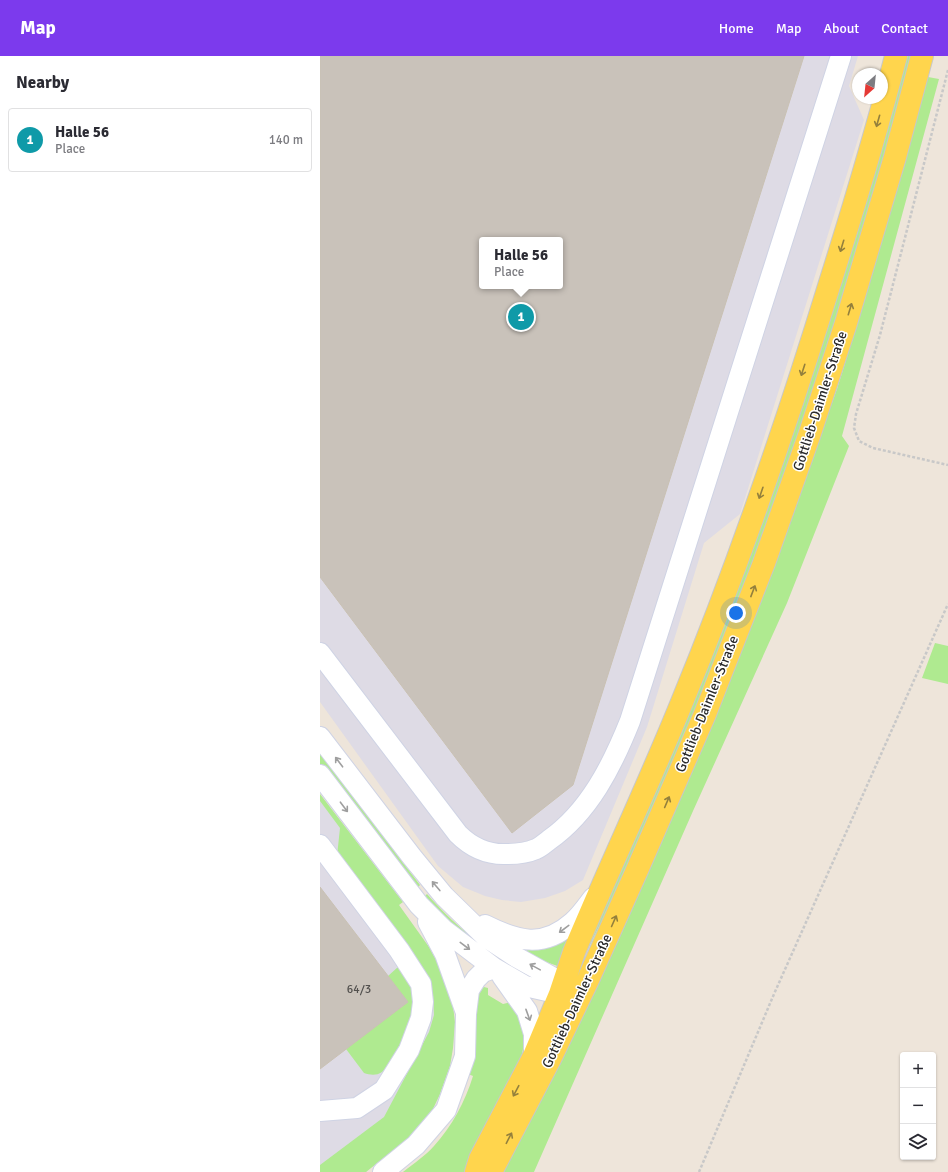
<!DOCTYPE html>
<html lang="en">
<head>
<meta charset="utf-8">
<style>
	body { margin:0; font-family:Signika,sans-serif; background:#f7f7f7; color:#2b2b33 }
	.controls { position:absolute; right:12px; bottom:12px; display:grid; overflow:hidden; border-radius:4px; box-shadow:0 1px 3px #0004 }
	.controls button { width:36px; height:36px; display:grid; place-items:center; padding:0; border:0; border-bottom:1px solid #e1e1e2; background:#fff; color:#2b2b33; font:20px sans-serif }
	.compass { position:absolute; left:532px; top:12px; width:36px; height:36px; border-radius:50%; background:#fff; box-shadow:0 1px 3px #0004; rotate:207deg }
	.you { position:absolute; left:416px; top:557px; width:14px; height:14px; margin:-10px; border:3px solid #fff; border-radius:50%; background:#1a73e8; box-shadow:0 0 0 6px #1a73e833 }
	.badge { display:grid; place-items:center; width:26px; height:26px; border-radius:50%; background:#7c3aed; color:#fff; font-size:13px; font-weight:700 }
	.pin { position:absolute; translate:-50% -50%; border:2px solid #fff; box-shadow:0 1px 4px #0006 }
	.popup { position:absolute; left:159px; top:181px; width:84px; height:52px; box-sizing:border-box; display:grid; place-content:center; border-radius:4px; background:#fff; filter:drop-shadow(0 1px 3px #0005); font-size:13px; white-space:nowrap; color:#7c7c81 }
	.popup b { font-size:15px; color:#2b2b33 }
	.popup::after { content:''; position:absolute; left:50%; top:100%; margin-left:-8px; border:8px solid transparent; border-top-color:#fff }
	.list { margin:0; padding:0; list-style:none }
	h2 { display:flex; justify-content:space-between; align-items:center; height:52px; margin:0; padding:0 16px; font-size:17px }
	h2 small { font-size:13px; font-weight:400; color:#7c7c81 }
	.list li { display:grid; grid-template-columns:26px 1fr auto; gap:12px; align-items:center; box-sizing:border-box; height:64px; margin:0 8px 8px; padding:0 8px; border:1px solid #e1e1e2; border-radius:4px }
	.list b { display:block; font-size:15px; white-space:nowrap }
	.list p { margin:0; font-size:13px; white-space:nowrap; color:#7c7c81 }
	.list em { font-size:13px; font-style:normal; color:#7c7c81 }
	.icon { flex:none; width:22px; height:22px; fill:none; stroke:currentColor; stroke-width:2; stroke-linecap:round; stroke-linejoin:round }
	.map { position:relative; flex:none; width:628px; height:1116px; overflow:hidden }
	header { display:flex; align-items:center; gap:24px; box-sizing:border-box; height:56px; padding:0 20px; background:#7c3aed; color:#fff }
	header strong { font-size:19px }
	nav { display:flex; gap:22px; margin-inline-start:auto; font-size:14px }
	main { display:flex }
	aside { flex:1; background:#fff }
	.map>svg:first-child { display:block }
	.industrial { fill:#dedbe5; fill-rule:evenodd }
	.green { fill:#afea90 }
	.building { fill:#c9c2ba; stroke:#c9c1b3; fill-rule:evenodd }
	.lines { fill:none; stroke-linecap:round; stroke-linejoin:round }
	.minor-casing { stroke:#cfd3e4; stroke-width:22 }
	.major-casing { stroke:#c8c8c8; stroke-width:24 }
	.path { stroke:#c8c8c8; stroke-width:2.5; stroke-dasharray:3 2; stroke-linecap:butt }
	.minor { stroke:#fff; stroke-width:20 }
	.major { stroke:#ffd54d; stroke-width:22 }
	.oneway { stroke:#94803c }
	.oneway2 { stroke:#9f9f9f }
	.labels { text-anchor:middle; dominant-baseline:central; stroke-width:3; stroke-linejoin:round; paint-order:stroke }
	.number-label { font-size:12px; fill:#52504e }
	.street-label { font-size:14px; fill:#2a2a2a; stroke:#fff }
</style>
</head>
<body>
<header>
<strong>Map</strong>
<nav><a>Home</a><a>Map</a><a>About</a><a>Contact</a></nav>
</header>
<main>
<aside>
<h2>Nearby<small></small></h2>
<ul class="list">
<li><span class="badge" style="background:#0f9aa8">1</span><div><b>Halle 56</b><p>Place</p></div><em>140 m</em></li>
</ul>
</aside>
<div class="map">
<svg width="628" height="1116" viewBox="0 0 628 1116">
	<rect width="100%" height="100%" fill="#eee5da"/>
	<path class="industrial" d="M0 0H538L529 30 544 64 420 458 384 487 327 671 263 824 245 835 225 842 201 846 182 844 165 840 143 831 118 810 0 646ZM162 184H240V230H162Z
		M0 739 109 891 135 966 133 992 130 1010 120 1038 112 1055 46 1116H0Z"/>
	<path class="green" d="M581 0H591L560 119 524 236 482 368 433 504 395 604 360 689 300 828 262 905 336 724Z
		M608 21 619 23 522 380 529 390 467 547 373 755 214 1116H179L236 1012 298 885 343 783 437 552 517 333 540 259Z
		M615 587 628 590V628L602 622Z
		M0 697 100 829 96 834 0 708Z
		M0 738 83 846 79 849 109 891 124 918 132 942 135 966 133 992 130 1010 120 1038 112 1055 90 1081 46 1116H0V1109L64 1061 109 976 114 959 113 939 106 918 17 800 20 772 0 745Z
		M107 838C123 856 140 873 160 887 179 900 203 909 219 926L169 900 103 842Z
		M254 875 243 912 204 898 193 891Z
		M78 911C81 915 85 919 88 923 92 931 93 945 92 953 91 967 73 1008 62 1016 56 1020 50 1019 44 1017L26 993 88 946 68 920Z
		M160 930 168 932V939L183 948 191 946C197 955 202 962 204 973 210 1009 162 1083 145 1116H83C93 1108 105 1100 114 1090 132 1070 145 1046 153 1020L148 1018 152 944Z"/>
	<path class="building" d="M0 0H484L253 729 192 777 0 521ZM162 184H240V230H162Z
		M0 831 88 946 0 1013Z"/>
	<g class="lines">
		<g class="minor-casing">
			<path id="minor" d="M0 597 138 778C151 791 167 799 187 798 197 798 207 797 216 793 221 791 225 787 229 784 269 756 292 710 310 665L521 0
				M0 681 92 801 124 840 167 882 196 901 232 921 240 938 242 948
				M0 719 99 849 124 874 174 912 205 930 240 938 249 934
				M0 789 79 894 101 928 103 946 101 962 89 994 64 1034 37 1052 0 1055
				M108 866 125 898 145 954
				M165 869C197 885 223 893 253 866 261 859 267 850 273 842
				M182 920 207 955 214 978V1000
				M63 1116 96 1089 126 1054 145 1000 146 958 149 934 156 923 163 916 174 912"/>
		</g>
		<g class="major-casing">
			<path id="major" d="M156 1116 160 1103 214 1000 240 938 254 896C289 812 328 730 362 646 418 510 466 370 509 230 533 154 556 77 576 0
				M171 1116 230 1003 267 926 318 812 385 658 444 507 489 380 526 267 575 101 602 0"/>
		</g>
		<path class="path" d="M628 14 560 279 536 358 534 372 539 385 553 392 628 409
			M379 1116 454 938 628 548"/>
		<use href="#minor" class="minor"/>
		<use href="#major" class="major"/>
	</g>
	<defs><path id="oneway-shaft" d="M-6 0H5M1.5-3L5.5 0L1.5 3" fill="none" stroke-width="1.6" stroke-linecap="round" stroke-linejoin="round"/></defs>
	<g class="oneway">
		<use href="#oneway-shaft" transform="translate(558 65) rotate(106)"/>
		<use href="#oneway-shaft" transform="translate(522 190) rotate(107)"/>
		<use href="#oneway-shaft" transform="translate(530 253) rotate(-73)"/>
		<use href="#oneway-shaft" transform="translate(483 314) rotate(108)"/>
		<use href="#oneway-shaft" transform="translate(441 437) rotate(109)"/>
		<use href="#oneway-shaft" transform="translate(433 535) rotate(-69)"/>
		<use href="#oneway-shaft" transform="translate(347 746) rotate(-67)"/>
		<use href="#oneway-shaft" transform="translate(294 865) rotate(-66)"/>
		<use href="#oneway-shaft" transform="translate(196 1035) rotate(118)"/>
		<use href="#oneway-shaft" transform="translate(189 1082) rotate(-63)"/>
	</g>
	<g class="oneway2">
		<use href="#oneway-shaft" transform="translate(19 706) rotate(-127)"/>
		<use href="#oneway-shaft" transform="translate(24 751) rotate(53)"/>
		<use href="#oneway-shaft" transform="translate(116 830) rotate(-130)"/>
		<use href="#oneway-shaft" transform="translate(244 873) rotate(143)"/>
		<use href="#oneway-shaft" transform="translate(145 890) rotate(37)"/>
		<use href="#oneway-shaft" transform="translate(215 911) rotate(-151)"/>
		<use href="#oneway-shaft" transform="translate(208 959) rotate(70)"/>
	</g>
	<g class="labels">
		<g class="number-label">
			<text x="39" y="933">64/3</text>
		</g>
		<g class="street-label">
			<text transform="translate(500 345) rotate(-72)">Gottlieb-Daimler-Straße</text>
			<text transform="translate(387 648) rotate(-68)">Gottlieb-Daimler-Straße</text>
			<text transform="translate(257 945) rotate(-65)">Gottlieb-Daimler-Straße</text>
		</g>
	</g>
</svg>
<div class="controls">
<button>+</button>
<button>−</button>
<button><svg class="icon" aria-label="layers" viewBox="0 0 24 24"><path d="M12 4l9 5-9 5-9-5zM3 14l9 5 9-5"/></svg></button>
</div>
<svg class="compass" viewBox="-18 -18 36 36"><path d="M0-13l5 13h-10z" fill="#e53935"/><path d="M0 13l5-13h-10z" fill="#7c7c81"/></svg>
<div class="you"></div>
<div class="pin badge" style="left:201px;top:261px;background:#0f9aa8">1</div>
<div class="popup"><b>Halle 56</b>Place</div>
</div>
</main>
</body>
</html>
